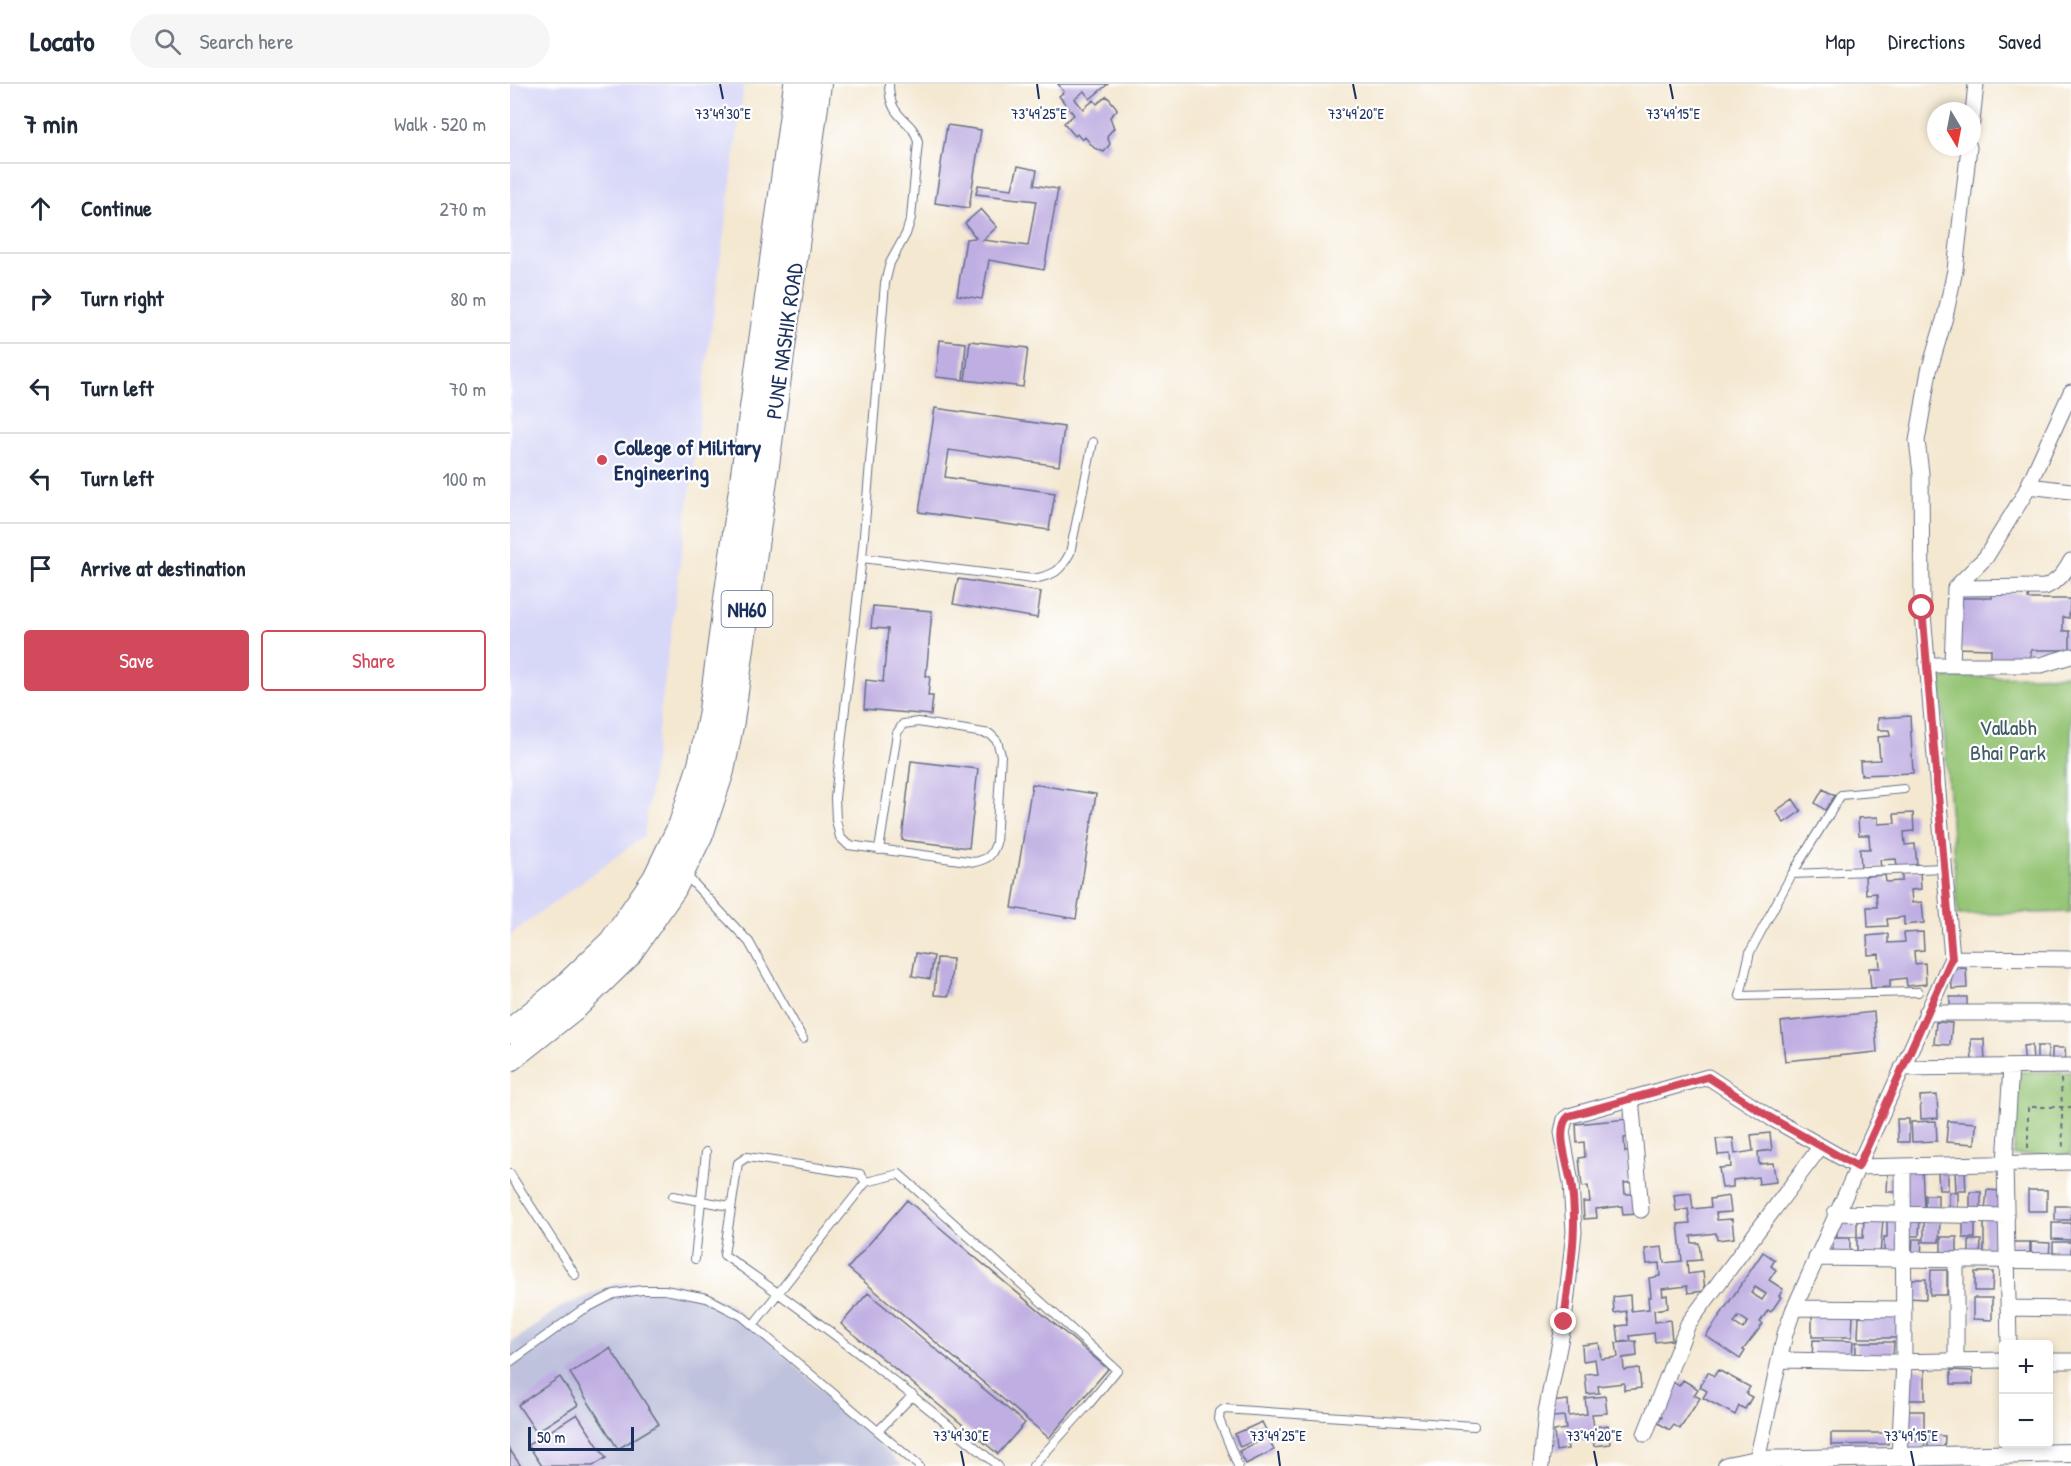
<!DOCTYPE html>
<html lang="en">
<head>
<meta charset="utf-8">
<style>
	body { margin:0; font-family:"Patrick Hand",sans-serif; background:#f6f6f7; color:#1f2937 }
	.controls { position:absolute; right:18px; bottom:18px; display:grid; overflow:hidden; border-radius:6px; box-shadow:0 3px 9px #0003 }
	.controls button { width:54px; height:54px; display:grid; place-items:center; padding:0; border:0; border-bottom:2px solid #e0e1e3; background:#fff; color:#1f2937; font:30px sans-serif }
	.compass { position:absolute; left:1417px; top:18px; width:54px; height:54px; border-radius:50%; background:#fff; box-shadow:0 3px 9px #0003; rotate:170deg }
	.scale { position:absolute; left:18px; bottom:15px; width:106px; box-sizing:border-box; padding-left:6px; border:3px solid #1b2f5e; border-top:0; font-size:16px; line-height:21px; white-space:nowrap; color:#1b2f5e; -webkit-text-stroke:4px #fff; paint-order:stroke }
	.stop { position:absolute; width:18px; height:18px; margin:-14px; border:4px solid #d1495b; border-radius:50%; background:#fff }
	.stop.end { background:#d1495b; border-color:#fff; box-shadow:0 2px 6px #0008 }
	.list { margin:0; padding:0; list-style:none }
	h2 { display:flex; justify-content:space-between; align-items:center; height:78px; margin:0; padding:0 24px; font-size:26px }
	h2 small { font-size:20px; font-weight:400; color:#747a83 }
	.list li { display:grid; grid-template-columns:39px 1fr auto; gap:18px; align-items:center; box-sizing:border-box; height:90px; padding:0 24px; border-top:2px solid #e0e1e3 }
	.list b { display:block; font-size:22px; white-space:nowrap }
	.list em { font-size:20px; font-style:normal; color:#747a83 }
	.actions { display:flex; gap:12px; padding:18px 24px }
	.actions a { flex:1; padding:14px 0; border:2px solid #d1495b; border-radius:6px; text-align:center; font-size:21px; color:#d1495b }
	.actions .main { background:#d1495b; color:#fff }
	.icon { flex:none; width:33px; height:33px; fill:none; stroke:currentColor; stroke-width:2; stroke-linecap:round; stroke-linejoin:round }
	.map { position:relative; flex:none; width:1561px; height:1382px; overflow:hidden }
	header { display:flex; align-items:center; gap:36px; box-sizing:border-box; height:84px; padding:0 30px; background:#fff; border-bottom:2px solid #e0e1e3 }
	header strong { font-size:28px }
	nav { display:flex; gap:33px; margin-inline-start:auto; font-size:21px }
	.search { width:420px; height:54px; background:#f6f6f7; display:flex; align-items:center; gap:15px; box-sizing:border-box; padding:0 21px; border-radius:33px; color:#747a83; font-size:22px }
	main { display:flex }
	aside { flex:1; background:#fff }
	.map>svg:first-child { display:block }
	.built { fill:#d7d7f8 }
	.industrial { fill:#bfc2dd }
	.green { fill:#95c574; stroke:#587a69; stroke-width:1.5 }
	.building { fill:#bfaee2; fill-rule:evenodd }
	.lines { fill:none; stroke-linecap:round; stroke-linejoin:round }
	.service-casing { stroke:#677086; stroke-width:10 }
	.minor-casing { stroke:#677086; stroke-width:17 }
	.tertiary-casing { stroke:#677086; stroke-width:20 }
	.trunk-casing { stroke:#677086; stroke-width:26 }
	.path { stroke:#677086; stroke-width:2; stroke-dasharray:4.5 4.5; stroke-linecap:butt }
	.service { stroke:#fff; stroke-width:8 }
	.minor { stroke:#fff; stroke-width:15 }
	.tertiary { stroke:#fff; stroke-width:18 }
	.trunk { stroke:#fff; stroke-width:24 }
	.route { stroke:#d1495b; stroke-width:8 }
	.ticks { fill:none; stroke:#1b2f5e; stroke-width:2 }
	.poi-dot { fill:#d1495b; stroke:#fff; stroke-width:2 }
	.labels { text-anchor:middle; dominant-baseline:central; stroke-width:4.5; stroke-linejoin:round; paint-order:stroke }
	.shield { fill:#fff; stroke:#5f6d8e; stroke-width:1.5 }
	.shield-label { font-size:21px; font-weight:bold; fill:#1b2f5e }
	.street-label { font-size:22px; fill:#1b2f5e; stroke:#fff }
	.poi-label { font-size:22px; font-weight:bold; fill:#1b2f5e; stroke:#fff; text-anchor:start }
	.park-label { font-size:22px; fill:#405c65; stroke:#fff }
	.ticks-label { font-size:15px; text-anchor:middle; fill:#1b2f5e; stroke:#fff; stroke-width:4.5; stroke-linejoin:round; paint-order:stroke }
</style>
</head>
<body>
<header>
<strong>Locato</strong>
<div class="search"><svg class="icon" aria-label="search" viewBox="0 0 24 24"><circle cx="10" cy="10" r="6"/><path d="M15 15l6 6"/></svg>Search here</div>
<nav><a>Map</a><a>Directions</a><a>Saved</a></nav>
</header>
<main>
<aside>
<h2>7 min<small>Walk · 520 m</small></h2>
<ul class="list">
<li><svg class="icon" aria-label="ahead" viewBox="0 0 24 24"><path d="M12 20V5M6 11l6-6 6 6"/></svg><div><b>Continue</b></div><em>270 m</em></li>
<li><svg class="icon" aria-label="right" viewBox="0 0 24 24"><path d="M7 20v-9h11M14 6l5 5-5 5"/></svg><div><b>Turn right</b></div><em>80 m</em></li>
<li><svg class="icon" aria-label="left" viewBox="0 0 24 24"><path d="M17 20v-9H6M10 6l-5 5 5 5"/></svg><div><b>Turn left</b></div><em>70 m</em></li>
<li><svg class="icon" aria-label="left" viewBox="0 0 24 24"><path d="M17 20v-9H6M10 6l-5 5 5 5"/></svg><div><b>Turn left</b></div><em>100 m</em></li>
<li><svg class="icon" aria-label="arrive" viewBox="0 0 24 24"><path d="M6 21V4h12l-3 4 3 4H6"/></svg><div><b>Arrive at destination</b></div></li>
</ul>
<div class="actions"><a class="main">Save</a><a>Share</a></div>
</aside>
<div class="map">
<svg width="1561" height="1382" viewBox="0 0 1561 1382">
	<rect width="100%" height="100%" fill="#fff"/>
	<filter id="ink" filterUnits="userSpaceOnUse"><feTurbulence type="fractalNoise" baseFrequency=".0167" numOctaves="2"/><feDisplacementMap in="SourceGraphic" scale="12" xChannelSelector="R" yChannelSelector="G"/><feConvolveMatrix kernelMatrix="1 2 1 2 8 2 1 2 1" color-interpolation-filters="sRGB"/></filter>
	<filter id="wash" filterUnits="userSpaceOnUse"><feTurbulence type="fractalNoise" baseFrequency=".008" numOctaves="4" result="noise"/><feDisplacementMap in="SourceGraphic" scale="24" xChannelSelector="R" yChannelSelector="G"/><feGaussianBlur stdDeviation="1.35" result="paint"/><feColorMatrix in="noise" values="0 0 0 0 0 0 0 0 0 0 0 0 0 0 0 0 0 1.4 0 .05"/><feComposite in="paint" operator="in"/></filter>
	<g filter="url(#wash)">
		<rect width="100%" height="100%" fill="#f4e8d1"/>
		<path class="built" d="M0 0H234L134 752 0 851Z"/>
		<path class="industrial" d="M108 1199H166L219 1219 392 1382H0V1260L49 1224Z"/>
		<path class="green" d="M1561 591V828L1448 831 1430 594Z
			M1504 988H1561V1071H1504Z"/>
		<g id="blocks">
			<path class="building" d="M548 0H598L580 15 574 7 565 15 573 25 584 16 587 20 597 12 606 23 607 26 600 33 604 44 597 52 600 60 594 68 584 64 575 53 572 56 567 50 565 52 554 39 564 31 549 12 554 8Z
				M437 41 471 46 459 124 425 119Z
				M508 82 527 86 524 101 548 105 534 186 479 176 472 215 447 211 456 155 466 154 455 139 471 125 487 143 473 156 518 162 526 117 466 110 468 101 502 105Z
				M430 256 456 259 453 296 426 293Z
				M460 257 518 264 513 303 455 296Z
				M425 324 554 343 549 382 439 366 435 393 545 409 539 446 409 428Z
				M448 495 531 508 527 534 443 520Z
				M1482 509H1519L1518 515H1560L1559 534 1553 533V547H1560V566H1521V576H1481V565L1445 564 1446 514H1482Z
				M363 522 422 527 416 592H420L418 612H423L421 631 354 625 356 596 373 598 378 545 361 544Z
				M1400 632 1403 689 1351 691 1350 677 1370 676 1368 653 1380 652 1379 646H1368V634Z
				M401 677 468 685 459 764 392 756Z
				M522 700 586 710 566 835 502 824Z
				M1313 705 1325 712 1315 726 1305 719Z
				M1283 715 1291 727 1274 739 1266 727Z
				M1403 729 1404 747 1394 748 1395 761 1405 760 1407 781 1387 783 1386 775 1370 776 1371 784 1351 785 1350 765H1360L1359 751H1349L1348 734 1368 733V740L1385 739 1384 730Z
				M1410 787 1411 805 1401 806 1402 819 1412 818 1414 839 1394 841V833L1377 835 1378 842 1358 843 1357 823H1367L1366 809 1356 810 1355 792 1375 791 1376 798 1392 797V788Z
				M1413 848 1414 866 1404 867 1405 880 1415 879 1416 900 1397 902 1396 894 1380 896V903L1361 904 1359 884H1370L1369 870 1358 871 1357 852 1378 850V859L1395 858 1394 849Z
				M406 869 424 872 420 895 402 892Z
				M427 874 443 875 439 912 424 911Z
				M1456 884 1457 904 1442 905 1441 885Z
				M1440 913H1457V926H1440Z
				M1364 928 1367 968 1275 977 1271 938Z
				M1426 938 1442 939 1440 961 1424 960Z
				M1461 955H1474L1475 980H1462Z
				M1522 961 1523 980H1515L1513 962Z
				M1527 962H1538V981H1527Z
				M1542 964H1555L1556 981H1542Z
				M1427 1011 1428 1034 1411 1035 1410 1012Z
				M1118 1035 1120 1053 1114 1054 1115 1068 1121 1067 1124 1098 1114 1099 1115 1110H1125L1127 1130 1113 1131 1112 1122 1086 1125 1087 1134 1074 1135 1073 1118H1080L1078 1102 1072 1103 1069 1074 1075 1073 1074 1058 1067 1059 1066 1040Z
				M1387 1035H1399V1058H1388Z
				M1426 1037 1427 1057 1402 1058 1401 1038Z
				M1438 1037 1466 1039 1465 1060 1436 1058Z
				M1260 1049 1262 1066 1248 1068 1249 1080 1263 1079 1266 1098 1249 1100 1248 1093 1223 1096V1103L1212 1104 1209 1084 1221 1083 1220 1070 1208 1071 1206 1055 1223 1054 1225 1070 1243 1067 1241 1051Z
				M1412 1084 1414 1124 1397 1125 1396 1085Z
				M1378 1088H1387L1386 1108H1377Z
				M1428 1088H1438V1106H1429Z
				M1445 1088H1455L1456 1107H1446Z
				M1477 1106 1491 1107 1489 1128 1475 1127Z
				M1518 1106H1537V1127H1518Z
				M1439 1108 1448 1109V1128L1439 1127Z
				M1460 1108H1471V1124H1460Z
				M1181 1109 1183 1125 1201 1123 1200 1115 1219 1112 1221 1128 1206 1129 1207 1136 1222 1135 1224 1154 1207 1156 1206 1149 1181 1152 1182 1159H1189L1191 1176 1177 1177 1178 1190 1193 1188 1195 1207 1178 1209 1177 1202 1152 1205 1153 1212 1157 1211 1158 1224 1144 1226 1145 1238 1160 1236 1162 1256 1145 1258 1144 1249 1120 1252 1121 1257 1109 1258 1107 1242 1118 1241 1116 1227 1104 1229 1103 1213 1120 1211 1121 1227 1139 1225 1138 1213H1141L1139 1194 1150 1192 1149 1179 1137 1180 1135 1165 1152 1163 1154 1179 1172 1177 1168 1140 1180 1139 1178 1125 1166 1127 1164 1111Z
				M1415 1111H1428V1130H1415Z
				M397 1116 598 1285 539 1354 338 1184Z
				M1545 1122H1561V1136H1545Z
				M1327 1131H1347V1153H1327Z
				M1377 1132H1388L1390 1172H1374V1153H1377Z
				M1398 1132H1410L1409 1152H1397Z
				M1354 1134 1373 1135 1370 1172H1347V1154H1353Z
				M1453 1134H1465V1154H1453Z
				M1474 1134H1492L1491 1172H1474Z
				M1414 1137H1430L1429 1158H1414Z
				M1542 1139H1561V1156L1542 1155Z
				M1431 1153H1447V1173H1431Z
				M1323 1154H1340V1172H1323Z
				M1403 1155H1412L1411 1173H1402Z
				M1459 1156H1471L1470 1175H1459Z
				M1501 1158H1520V1172H1501Z
				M1521 1158 1540 1159 1539 1173 1521 1172Z
				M1543 1158H1561V1174H1543Z
				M1253 1168 1265 1176 1261 1182 1266 1186 1259 1196 1273 1205 1269 1212 1271 1213 1261 1228 1258 1226 1250 1238 1253 1240 1233 1266 1235 1267 1230 1275 1196 1252ZM1245 1203 1256 1210 1252 1216 1241 1209ZM1229 1232 1238 1238 1233 1245 1224 1239Z
				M1421 1186H1437V1211H1420Z
				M1465 1188H1483L1482 1207H1465Z
				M1397 1195H1416V1215L1397 1214Z
				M358 1209 515 1339 488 1370 331 1240Z
				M1463 1214H1482V1236L1463 1235Z
				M1302 1230H1343L1342 1253H1302Z
				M1349 1231 1388 1232V1254H1348Z
				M1303 1256 1343 1257 1342 1275 1302 1274Z
				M1126 1257 1127 1272 1113 1274 1114 1286 1129 1284 1131 1304 1114 1306V1299L1088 1302 1089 1309 1077 1310 1075 1290 1087 1289 1085 1275 1073 1277 1072 1261 1089 1259 1091 1275 1108 1273 1106 1259Z
				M1346 1258H1384L1383 1276 1346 1275Z
				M100 1264 149 1340 108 1365 60 1289Z
				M1396 1285H1415V1316H1396Z
				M1208 1286 1240 1303 1236 1310 1242 1313 1235 1325 1229 1322 1225 1331 1193 1314 1197 1307 1190 1303 1198 1288 1204 1292Z
				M1441 1286 1463 1287V1300H1441Z
				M50 1293 68 1321 26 1348 8 1321Z
				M1173 1296 1188 1305 1184 1311 1190 1314 1170 1345 1164 1341 1160 1346 1148 1339 1152 1333 1144 1328 1163 1298 1169 1302Z
				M1095 1312 1097 1329 1082 1330 1084 1343 1098 1341 1100 1360 1084 1362 1083 1355 1057 1358 1058 1365 1046 1367 1044 1347 1056 1345 1054 1332 1043 1333 1041 1318 1058 1316 1059 1332 1077 1330 1075 1314Z
				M1393 1327H1414V1354H1394Z
				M67 1330 96 1374 83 1382H32L18 1361Z
				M752 1338 758 1350 730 1363 725 1350Z
				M1321 1349H1378V1360L1321 1361Z
				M1418 1351 1435 1352 1434 1367 1418 1366Z
				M758 1353 764 1366 736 1380 729 1367Z
				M1393 1356 1415 1358 1414 1368 1392 1366Z
				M0 1366 11 1382H0Z"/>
		</g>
	</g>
	<g filter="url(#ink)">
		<use href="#blocks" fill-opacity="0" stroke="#677086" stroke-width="1.5"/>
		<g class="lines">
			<g class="service-casing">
				<path id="service" d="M352 474 523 495C544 491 550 488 560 469L583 358
					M369 766 387 649 393 640 408 638 480 650 487 657 491 671 486 759C482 772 478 775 465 778L338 761 330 753 326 736 325 714 353 463 375 199 380 179 396 150 401 134 408 58C403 33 379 38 379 0
					M174 789 239 858 293 955
					M1282 790 1331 711 1394 705
					M1408 908 1230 912 1240 868 1282 790 1434 784
					M0 1090 65 1191
					M356 1098 389 1090 607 1286 579 1320 523 1382
					M163 1112 220 1122
					M185 1175 196 1068
					M243 1241 356 1098 350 1090 237 1073 228 1079 214 1171C309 1236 400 1308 488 1382
					M0 1278 69 1228 104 1210 132 1206H155L197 1214 232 1232 409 1382
					M369 1346 403 1311
					M728 1382 709 1335 710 1328 714 1325 964 1342"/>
			</g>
			<g class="minor-casing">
				<path id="minor" d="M1462 38 1466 0
					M1518 402 1561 407
					M1445 504 1535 503C1548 497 1554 490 1561 477
					M1442 580 1445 504 1476 473 1514 411 1561 308
					M1417 581H1531L1561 572
					M1442 874 1561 875
					M1416 929H1561
					M1392 984 1561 982
					M1121 1014 1131 1126
					M1325 1129 1497 1132
					M1306 1174 1561 1177
					M1284 1224 1394 1225
					M1498 1224 1561 1225
					M1499 1260 1495 1079 1501 983
					M1270 1276 1380 1278 1494 1276
					M1446 1277V1176
					M1538 1277H1561
					M1135 1350 1178 1240 1311 1062
					M1389 1373 1394 1278 1393 1082
					M1247 1376 1275 1250 1283 1227 1442 874 1412 518 1411 389 1407 357 1419 287 1435 233 1445 186 1459 63
					M1031 1382 1036 1328 1054 1238 1064 1148 1061 1099 1052 1048 1055 1035 1059 1032 1198 993 1261 1034 1348 1083 1561 1078"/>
			</g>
			<g class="tertiary-casing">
				<path id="tertiary" d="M1217 1382 1247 1376 1561 1369"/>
			</g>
			<g class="trunk-casing">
				<path id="trunk" d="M0 947 53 904 101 858 145 794 171 740 190 681 200 633 286 0
					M0 975 68 921 118 872 164 805 192 748 212 687 222 637 309 0"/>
			</g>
			<path class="path" d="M1551 995 1553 1065
				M1518 1064V1023H1561"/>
			<use href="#service" class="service"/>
			<use href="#minor" class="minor"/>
			<use href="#tertiary" class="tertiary"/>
			<use href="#trunk" class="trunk"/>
		</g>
	</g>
	<g class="lines" filter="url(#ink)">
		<path class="route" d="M1054 1238C1059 1192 1069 1145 1061 1098 1058 1081 1044 1044 1059 1032L1198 993 1261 1034 1348 1083 1442 874 1412 524"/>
	</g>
	<path class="ticks" d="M210 0 213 15M527 0 529 15M843 0 846 15M1160 0 1163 15M451 1367 454 1382M768 1367 770 1382M1084 1367 1087 1382M1401 1367 1404 1382"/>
	<circle class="poi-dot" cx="92" cy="376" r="6"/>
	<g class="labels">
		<rect class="shield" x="211.5" y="507" width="51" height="36" rx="4.5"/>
		<g class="shield-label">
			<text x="237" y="525">NH60</text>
		</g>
		<g class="street-label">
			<text transform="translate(274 257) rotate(-82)">PUNE NASHIK ROAD</text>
		</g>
		<g class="poi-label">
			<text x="104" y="363">College of Military<tspan x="104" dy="25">Engineering</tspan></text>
		</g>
		<g class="park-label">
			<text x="1498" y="643">Vallabh<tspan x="1498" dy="25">Bhai Park</tspan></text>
		</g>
	</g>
	<g class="ticks-label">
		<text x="213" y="35">73°49'30"E</text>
		<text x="529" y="35">73°49'25"E</text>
		<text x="846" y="35">73°49'20"E</text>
		<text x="1163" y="35">73°49'15"E</text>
		<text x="451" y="1357">73°49'30"E</text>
		<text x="768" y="1357">73°49'25"E</text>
		<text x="1084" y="1357">73°49'20"E</text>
		<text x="1401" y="1357">73°49'15"E</text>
	</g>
</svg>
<div class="controls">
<button>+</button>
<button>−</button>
</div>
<svg class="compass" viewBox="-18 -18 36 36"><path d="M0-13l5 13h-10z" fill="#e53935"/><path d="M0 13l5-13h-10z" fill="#747a83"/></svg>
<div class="scale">50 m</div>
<div class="stop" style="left:1412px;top:524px"></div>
<div class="stop end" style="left:1054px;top:1238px"></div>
</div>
</main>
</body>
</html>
